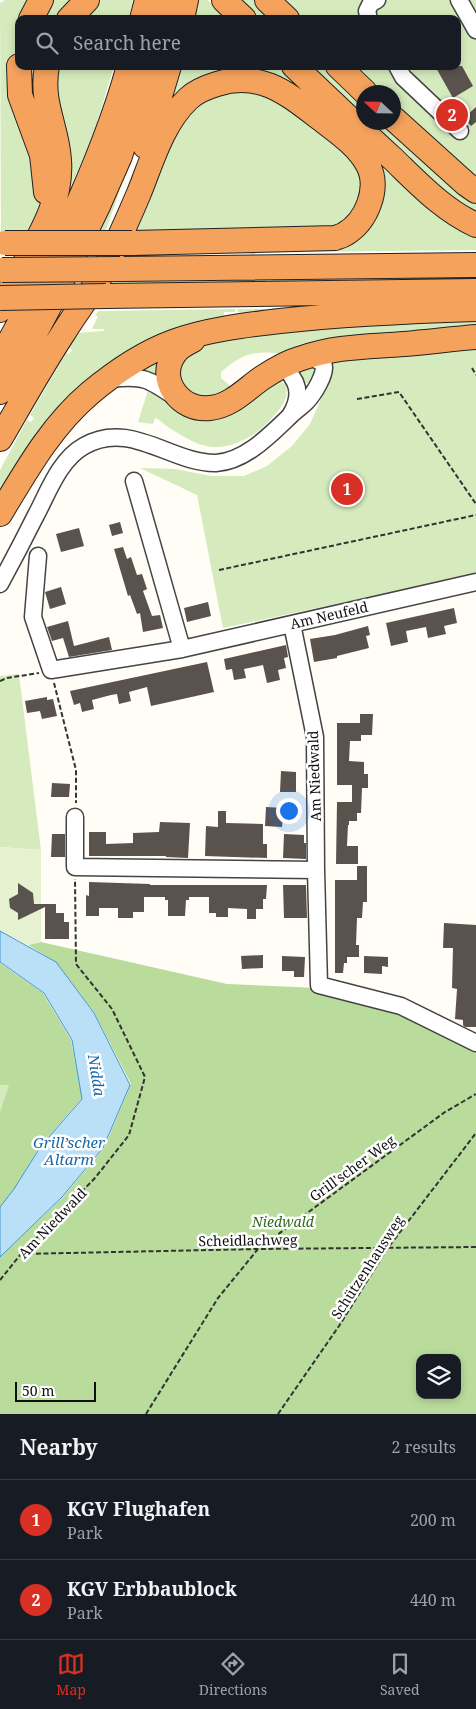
<!DOCTYPE html>
<html lang="en">
<head>
<meta charset="utf-8">
<style>
	body { margin:0; font-family:"Noto Serif",serif; background:#242831; color:#f1f3f6 }
	.controls { position:absolute; right:15px; bottom:15px; display:grid; overflow:hidden; border-radius:10px; box-shadow:0 2px 8px #0003 }
	.controls button { width:45px; height:45px; display:grid; place-items:center; padding:0; border:0; border-bottom:1px solid #363941; background:#171b24; color:#f1f3f6; font:25px sans-serif }
	.compass { position:absolute; left:356px; top:85px; width:45px; height:45px; border-radius:50%; background:#171b24; box-shadow:0 2px 8px #0003; rotate:292deg }
	.scale { position:absolute; left:15px; bottom:12px; width:81px; box-sizing:border-box; padding-left:5px; border:2px solid #111; border-top:0; font-size:14px; line-height:18px; white-space:nowrap; color:#111; -webkit-text-stroke:4px #fff; paint-order:stroke }
	.you { position:absolute; left:288px; top:810px; width:18px; height:18px; margin:-12px; border:4px solid #fff; border-radius:50%; background:#1a73e8; box-shadow:0 0 0 8px #1a73e833 }
	.badge { display:grid; place-items:center; width:32px; height:32px; border-radius:50%; background:#d93025; color:#fff; font-size:16px; font-weight:700 }
	.pin { position:absolute; translate:-50% -50%; border:2px solid #fff; box-shadow:0 1px 5px #0006 }
	.list { margin:0; padding:0; list-style:none }
	h2 { display:flex; justify-content:space-between; align-items:center; height:65px; margin:0; padding:0 20px; font-size:21px }
	h2 small { font-size:16px; font-weight:400; color:#9ea1a6 }
	.list li { display:grid; grid-template-columns:32px 1fr auto; gap:15px; align-items:center; box-sizing:border-box; height:80px; padding:0 20px; border-top:1px solid #363941 }
	.list b { display:block; font-size:19px; white-space:nowrap }
	.list p { margin:0; font-size:16px; white-space:nowrap; color:#9ea1a6 }
	.list em { font-size:16px; font-style:normal; color:#9ea1a6 }
	.icon { flex:none; width:28px; height:28px; fill:none; stroke:currentColor; stroke-width:2; stroke-linecap:round; stroke-linejoin:round }
	.map { position:relative; flex:none; width:476px; height:1414px; overflow:hidden }
	.search { position:absolute; background:#171b24; box-shadow:0 2px 8px #0003; left:15px; right:15px; top:15px; height:55px; display:flex; align-items:center; gap:12px; box-sizing:border-box; padding:0 18px; border-radius:10px; color:#9ea1a6; font-size:19px }
	.sheet { height:225px; background:#171b24 }
	nav { display:flex; justify-content:space-around; align-items:center; box-sizing:border-box; height:70px; border-top:1px solid #363941; background:#171b24; font-size:14px; color:#9ea1a6 }
	nav a { display:grid; justify-items:center; gap:2px }
	nav .on { color:#d93025 }
	.map>svg:first-child { display:block }
	.green { fill:#d5ebbd }
	.forest { fill:#b9dc9c; fill-rule:evenodd }
	.pitch { fill:#e6f2cf }
	.water { fill:#b9e0f7; stroke:#3f96cf }
	.building { fill:#5a524d }
	.lines { fill:none; stroke-linecap:round; stroke-linejoin:round }
	.minor-casing { stroke:#444; stroke-width:19 }
	.highway-casing { stroke:#222; stroke-width:26 }
	.path { stroke:#333; stroke-width:2; stroke-dasharray:5 2.5; stroke-linecap:butt }
	.minor { stroke:#fff; stroke-width:16 }
	.highway { stroke:#f5a25d; stroke-width:24 }
	.highway-bridge-casing { stroke:#222; stroke-width:26; stroke-linecap:butt }
	.highway-bridge { stroke:#f5a25d; stroke-width:24 }
	.labels { text-anchor:middle; dominant-baseline:central; stroke-width:5; stroke-linejoin:round; paint-order:stroke }
	.street-label { font-size:14px; fill:#111; stroke:#fff }
	.park-label { font-size:14px; font-style:italic; fill:#2f6b1f; stroke:#fff }
	.water-label { font-size:15px; font-style:italic; fill:#1768a6; stroke:#fff }
</style>
</head>
<body>
<div class="map">
<svg width="476" height="1414" viewBox="0 0 476 1414">
	<rect width="100%" height="100%" fill="#fffdf5"/>
	<path class="green" d="M5 0H34L24 19H19C19 37 13 55 12 73L40 193 39 208 32 231 6 233 1 232V235L0 3Z
		M45 0H77L60 19H35Z
		M98 0H133L128 19H77Z
		M198 0H207L235 19H193Z
		M233 0H259L278 19H252Z
		M281 0H476V182L394 106V92H379L351 66H457V19H301Z
		M55 66H114L94 132 63 205Z
		M181 66H287L476 231V250L127 254 332 245 379 186 280 83 176 102 171 99Z
		M303 66H327L363 101 364 122 386 123 434 168 476 201V219L446 200Z
		M244 85 321 125 368 180 345 228 137 232 128 229 193 100Z
		M123 176 117 199 105 232 100 231Z
		M476 276V280L271 283V279H267V283L111 285 113 280Z
		M377 307 138 354 0 505V470L27 420 31 422 34 418 30 415 66 353 69 354 72 350 69 348 77 333 104 331V329H92L98 316H95L98 311 235 309V312H224V316H240L241 313 238 312V309H265V313L272 312V308Z
		M476 316V333L293 355C259 351 248 349 221 372V378L229 385 230 391 194 400 175 375 185 351 223 337Z
		M476 343V574L223 628 197 495 140 468 175 469 211 476H244L267 466 292 446 310 424 332 374 333 362 331 358Z
		M158 359 165 379 133 374Z
		M301 365 318 367 313 384 304 383C301 377 297 372 301 365Z
		M277 380 286 385C289 400 281 408 271 419 254 438 225 454 199 444 192 442 174 431 168 427 163 424 161 420 155 418L153 424 138 422 150 384 180 409Z
		M19 674 41 850 0 847V676Z
		M0 1085H10L0 1112Z"/>
	<path class="forest" d="M41 942 227 984 319 988 402 1009 476 1050V1414H0V1257L63 1197 104 1148 131 1084 94 1012 56 962 28 945ZM420 1358H457V1395H420Z
		M0 963 43 993 71 1040 82 1098 41 1145 14 1189 0 1207V1112L9 1085H0Z"/>
	<path class="pitch" d="M0 847 41 850V942L28 945 0 931Z"/>
	<path class="water" d="M0 931 56 962 94 1013 130 1085 103 1148 62 1197 0 1257V1207L14 1189 41 1146 82 1099 72 1040 44 993 0 962Z"/>
	<path class="building" d="M435 66H462L473 86 453 98Z
		M476 107V122L471 126 464 118Z
		M120 522 123 533 112 536 109 525Z
		M79 528 84 546 61 552 56 534Z
		M123 547 127 559 131 557 137 575 142 574 147 589 143 591 152 616 160 615 163 628 143 632 140 613 137 614 130 595 128 596 114 549Z
		M61 587 66 604 50 609 45 592Z
		M208 602 211 616 187 622 184 608Z
		M454 608 457 623 444 626 446 634 428 638 426 627 406 631 408 642 391 646 386 623Z
		M68 621 74 646 109 637 112 650 69 657 63 638 52 641 47 627Z
		M368 626 370 635 366 636 369 648 337 656V658L314 662 310 639 335 635Z
		M286 645 288 657 284 658 286 668 278 670 280 680 267 683 263 665 244 669 246 678 234 680 232 669 226 670 224 659Z
		M207 662 214 692 151 706 147 687 129 692 131 701 119 704 117 694 111 695 92 700 94 709 82 712 80 703 74 705 70 691Z
		M47 697V700L53 699 57 716 42 719 40 711 27 713 25 701Z
		M360 714H373L372 735H361V741H350L349 761 364 762V774H368V788H362L361 813H357V821H349V825H348L347 846H358V864H336L337 802H352V785H337V723H360Z
		M281 771 296 772V792H280Z
		M52 783 70 784 69 797H51Z
		M266 807 284 808 282 827 265 826Z
		M218 811H226V823L263 824V844H267V858L205 856 206 826 218 827Z
		M160 822 190 823 188 858 166 857V856H89V832H106V844L133 843V833L159 832Z
		M52 834H65V857H51Z
		M284 834 304 835V843H306V859L283 858Z
		M357 866H367V902H363L362 918H357L356 945H359V957H347V963H344L343 973H335V880H357Z
		M89 882 150 884V885H267L266 899H263V909H256V919H247V909L228 908V917H216V913H209V897H189V900H186L185 916H168V900H165V897H144V912H133V918H118V908H99V916H86V895L89 896Z
		M18 883 33 893 34 904H56V913H64V922H69V939H45V907L18 920V913L10 908 9 899 18 894Z
		M283 885H306L307 918H284Z
		M444 923 476 925V1027H465L463 1025V1020L455 1019 457 989 452 988 453 948H443Z
		M263 955V968L242 969 241 956Z
		M282 956 305 957 304 977H294V971H282Z
		M364 956 388 957V967L382 966V974L364 973Z"/>
	<g class="lines">
		<g class="minor-casing">
			<path id="minor" d="M459 0 476 30
				M369 19 367 11 371 3 377 0
				M397 66 403 77 460 131
				M111 379C143 375 149 379 175 397
				M291 414C297 404 300 393 295 382 292 377 289 373 288 367L294 361
				M134 481 182 649
				M38 556 33 617 51 670 182 649 476 582
				M0 584C12 562 24 539 35 517 48 493 59 460 84 446 130 419 172 464 216 463 246 461 271 434 291 415 296 410 301 407 306 402 313 395 328 372 323 363L309 356
				M292 624 315 737 316 870 319 985 401 1006 476 1043
				M75 817V867L316 870"/>
		</g>
		<g class="highway-casing">
			<path id="highway" d="M224 0 244 19
				M267 0 287 19
				M31 19 41 0
				M69 19 87 0
				M142 19 147 0
				M160 19 166 0
				M182 19 186 0
				M19 66 20 95 42 155 46 192
				M294 66C327 97 359 128 392 158 418 183 443 210 476 225
				M338 66 365 92
				M394 119 466 184 476 191
				M145 146 169 66
				M120 269 476 265
				M106 296 476 291
				M0 310C8 294 16 278 25 263 43 230 62 198 59 160 57 126 40 103 47 66
				M193 340C187 343 179 347 175 353 156 379 180 412 210 408 231 406 246 389 262 378 274 370 286 363 299 359 337 346 365 347 404 344 428 342 452 339 476 337
				M0 358C25 315 47 271 68 226 92 174 114 121 129 66
				M0 392 19 363 51 303 98 206 120 156 147 66
				M0 439C21 403 41 367 64 332 76 312 92 293 103 271 116 246 128 219 139 193 152 161 162 124 188 99 195 92 207 87 217 84 262 70 289 95 322 120 339 133 358 146 368 165 380 188 367 221 345 234 342 236 338 237 335 238L132 243
				M0 514C26 471 51 426 90 393 114 373 143 353 173 342 204 330 246 325 280 321 345 314 411 311 476 309"/>
		</g>
		<path class="path" d="M472 368 476 375
			M357 399 399 392 476 504
			M219 570 476 515
			M0 681 7 678 39 673
			M54 683 76 770V803
			M21 1254 258 1249 476 1247
			M0 1280 21 1254 95 1178 129 1135 145 1077 112 1009 76 964 75 879
			M146 1414 218 1298 258 1249 445 1112 476 1094
			M278 1414 339 1326 387 1249 476 1133"/>
		<use href="#minor" class="minor"/>
		<use href="#highway" class="highway"/>
		<g class="highway-bridge-casing">
			<path id="highway-bridge" d="M5 243H132
				M2 270 120 269
				M0 298 106 296"/>
		</g>
		<use href="#highway-bridge" class="highway-bridge"/>
	</g>
	<g class="labels">
		<g class="street-label">
			<text transform="translate(329 615) rotate(-13)">Am Neufeld</text>
			<text transform="translate(314 776) rotate(-92)">Am Niedwald</text>
			<text transform="translate(352 1168) rotate(-36)">Grill'scher Weg</text>
			<text transform="translate(52 1223) rotate(-46)">Am Niedwald</text>
			<text transform="translate(248 1240) rotate(-1)">Scheidlachweg</text>
			<text transform="translate(367 1267) rotate(-57)">Schützenhausweg</text>
		</g>
		<g class="park-label">
			<text x="283" y="1221">Niedwald</text>
		</g>
		<g class="water-label">
			<text transform="translate(97 1075) rotate(81)">Nidda</text>
			<text x="69" y="1142">Grill’scher<tspan x="69" dy="17">Altarm</tspan></text>
		</g>
	</g>
</svg>
<div class="controls">
<button><svg class="icon" aria-label="layers" viewBox="0 0 24 24"><path d="M12 4l9 5-9 5-9-5zM3 14l9 5 9-5"/></svg></button>
</div>
<svg class="compass" viewBox="-18 -18 36 36"><path d="M0-13l5 13h-10z" fill="#e53935"/><path d="M0 13l5-13h-10z" fill="#9ea1a6"/></svg>
<div class="scale">50 m</div>
<div class="you"></div>
<div class="pin badge" style="left:347px;top:489px">1</div>
<div class="pin badge" style="left:452px;top:115px">2</div>
<div class="search"><svg class="icon" aria-label="search" viewBox="0 0 24 24"><circle cx="10" cy="10" r="6"/><path d="M15 15l6 6"/></svg>Search here</div>
</div>
<section class="sheet">
<h2>Nearby<small>2 results</small></h2>
<ul class="list">
<li><span class="badge">1</span><div><b>KGV Flughafen</b><p>Park</p></div><em>200 m</em></li>
<li><span class="badge">2</span><div><b>KGV Erbbaublock</b><p>Park</p></div><em>440 m</em></li>
</ul>
</section>
<nav>
<a class="on"><svg class="icon" aria-label="map" viewBox="0 0 24 24"><path d="M3 6l6-2 6 2 6-2v14l-6 2-6-2-6 2zM9 4v14M15 6v14"/></svg>Map</a>
<a><svg class="icon" aria-label="directions" viewBox="0 0 24 24"><path d="M12 3l9 9-9 9-9-9zM9 14v-3h6M13 9l2 2-2 2"/></svg>Directions</a>
<a><svg class="icon" aria-label="saved" viewBox="0 0 24 24"><path d="M7 4h10v16l-5-4-5 4z"/></svg>Saved</a>
</nav>
</body>
</html>
